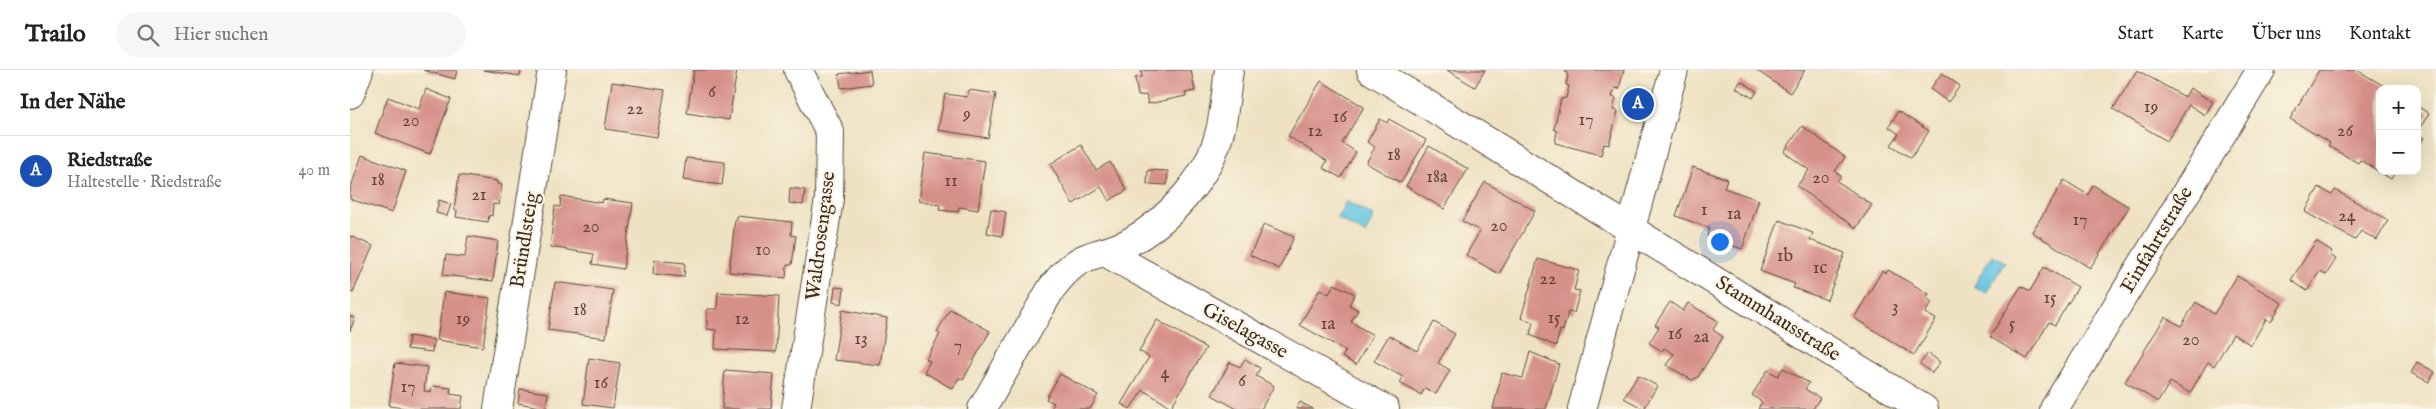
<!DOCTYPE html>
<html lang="de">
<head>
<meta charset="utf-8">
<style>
	body { margin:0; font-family:"IM FELL English",serif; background:#f6f6f6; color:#222 }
	.controls { position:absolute; right:15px; top:15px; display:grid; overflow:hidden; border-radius:10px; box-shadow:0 5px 20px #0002 }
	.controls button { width:45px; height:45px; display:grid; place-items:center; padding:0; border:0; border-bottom:1px solid #e0e0e0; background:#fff; color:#222; font:25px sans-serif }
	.you { position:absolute; left:1369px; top:171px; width:18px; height:18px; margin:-12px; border:4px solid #fff; border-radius:50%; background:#1a73e8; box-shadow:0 0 0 8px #1a73e833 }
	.badge { display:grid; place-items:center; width:32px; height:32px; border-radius:50%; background:#0b8043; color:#fff; font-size:16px; font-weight:700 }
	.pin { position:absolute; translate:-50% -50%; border:2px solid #fff; box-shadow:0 1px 5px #0006 }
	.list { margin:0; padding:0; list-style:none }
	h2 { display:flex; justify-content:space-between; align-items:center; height:65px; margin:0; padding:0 20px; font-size:21px }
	h2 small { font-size:16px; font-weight:400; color:#767676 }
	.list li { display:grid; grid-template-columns:32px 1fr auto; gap:15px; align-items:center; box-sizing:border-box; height:70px; padding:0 20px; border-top:1px solid #e0e0e0 }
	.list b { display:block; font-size:19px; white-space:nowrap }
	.list p { margin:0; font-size:16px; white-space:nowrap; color:#767676 }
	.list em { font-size:16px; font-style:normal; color:#767676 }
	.icon { flex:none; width:28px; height:28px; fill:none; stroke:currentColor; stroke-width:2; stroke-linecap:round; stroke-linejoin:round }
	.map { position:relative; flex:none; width:2086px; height:339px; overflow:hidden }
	header { display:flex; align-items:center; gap:30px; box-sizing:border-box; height:70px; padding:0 25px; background:#fff; border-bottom:1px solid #e0e0e0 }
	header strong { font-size:24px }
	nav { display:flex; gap:28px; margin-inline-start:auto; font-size:18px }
	.search { width:350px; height:45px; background:#f6f6f6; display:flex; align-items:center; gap:12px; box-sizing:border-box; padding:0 18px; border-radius:28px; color:#767676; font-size:19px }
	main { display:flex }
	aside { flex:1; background:#fff }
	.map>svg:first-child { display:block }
	.water { fill:#64c4e2; stroke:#507780 }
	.building { fill:#d6908a }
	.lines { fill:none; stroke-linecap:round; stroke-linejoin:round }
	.minor-casing { stroke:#564637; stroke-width:30 }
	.minor { stroke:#fff; stroke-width:28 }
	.labels { text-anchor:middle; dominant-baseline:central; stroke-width:4.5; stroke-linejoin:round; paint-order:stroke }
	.number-label { font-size:18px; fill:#624439 }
	.street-label { font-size:20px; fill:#3b2a1e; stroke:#fcf5e5 }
</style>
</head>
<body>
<header>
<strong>Trailo</strong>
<div class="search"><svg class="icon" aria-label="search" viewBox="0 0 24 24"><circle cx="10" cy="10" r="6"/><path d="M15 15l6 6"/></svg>Hier suchen</div>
<nav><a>Start</a><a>Karte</a><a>Über uns</a><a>Kontakt</a></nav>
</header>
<main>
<aside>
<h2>In der Nähe<small></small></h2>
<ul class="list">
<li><span class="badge" style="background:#1a4fb4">A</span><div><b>Riedstraße</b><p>Haltestelle · Riedstraße</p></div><em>40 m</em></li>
</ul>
</aside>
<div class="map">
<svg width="2086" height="339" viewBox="0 0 2086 339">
	<rect width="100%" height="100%" fill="#fcf5e5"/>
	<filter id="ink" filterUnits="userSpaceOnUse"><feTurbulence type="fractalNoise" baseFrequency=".02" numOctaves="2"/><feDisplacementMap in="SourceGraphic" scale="10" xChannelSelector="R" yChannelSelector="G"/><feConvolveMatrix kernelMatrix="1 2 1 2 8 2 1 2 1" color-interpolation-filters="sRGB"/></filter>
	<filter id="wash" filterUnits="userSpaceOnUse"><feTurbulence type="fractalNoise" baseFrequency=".0096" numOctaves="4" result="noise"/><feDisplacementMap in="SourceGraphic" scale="20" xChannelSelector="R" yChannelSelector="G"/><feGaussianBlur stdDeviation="1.12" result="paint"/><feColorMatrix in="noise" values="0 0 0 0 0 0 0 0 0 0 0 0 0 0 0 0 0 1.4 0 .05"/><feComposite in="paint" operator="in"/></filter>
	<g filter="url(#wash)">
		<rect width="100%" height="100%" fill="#eee2c2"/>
		<path class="water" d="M996 131 1024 146 1015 164 987 148Z
			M1642 185 1655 192 1636 223 1624 216Z"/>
		<g id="blocks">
			<path class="building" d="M73 0H107L105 9Z
				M133 0H171L170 6Z
				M344 0H387L379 50 337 43Z
				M520 0 522 14 491 18 489 4Z
				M791 0H841L845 21 835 23 836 26 798 34 796 25 788 26 785 8 792 7Z
				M1097 0H1135L1125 17Z
				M1215 0H1274L1269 19 1265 18 1262 27 1266 28 1263 40 1268 41 1259 75 1254 74 1251 85 1205 73 1207 61 1204 59 1211 29 1216 28 1219 16 1216 15 1218 6Z
				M1406 0H1455L1440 23Z
				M1787 0 1835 27 1840 18 1863 32 1855 45 1839 35 1817 71 1763 39Z
				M1969 0H2007L2039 19H2030V101H2046L2041 109 2010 90 2008 93 1978 76 1980 73 1940 49Z
				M1592 3 1610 16 1598 32 1580 19Z
				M971 11 1014 37 992 73 1006 82 991 108 973 98 977 91 938 66Z
				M1391 11 1407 21 1403 28 1386 18Z
				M262 12 315 20 307 67 255 59Z
				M76 19 101 29 80 84 25 63 38 27 69 39Z
				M619 20 646 24 638 68 588 60 595 24 617 27Z
				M2067 36 2079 43 2067 63Z
				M1548 41 1579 61 1561 88 1541 75 1549 64 1539 57Z
				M1030 49 1037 53 1039 49 1076 70 1051 113 1016 93 1025 77 1017 72Z
				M1452 56 1495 87 1485 101 1491 106 1487 111 1522 135 1506 158 1447 116 1459 100 1434 82Z
				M2067 64 2074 68 2067 79Z
				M731 75 746 100 760 92 777 120 759 131 751 117 723 134 700 94Z
				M1079 76 1118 99 1094 139 1056 116Z
				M575 83 635 91 628 140 609 137 608 142 589 140 590 135 568 131Z
				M12 85 56 101 42 143 0 129V120Z
				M336 88 375 92 372 115 333 110Z
				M1343 97 1377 109 1374 118 1409 130 1392 179 1357 166 1359 158 1326 146Z
				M798 100 818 101 817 115 797 114Z
				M109 105 147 111V114L152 115 149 135 143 134 142 146 139 145 138 152 106 147 107 140H104Z
				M1714 110 1738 125 1743 115 1779 137 1740 198 1682 162Z
				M1135 112 1185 141 1149 204 1116 185 1130 161 1112 151Z
				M1969 117 1982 125 1985 120 2038 150 2027 170 2011 161 2005 170 1955 142Z
				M440 118 455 120 453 135 439 133Z
				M211 126 252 133 253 129 283 133 273 199 242 194 244 184 200 177 205 136 210 137Z
				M89 130 101 134 97 146 86 143Z
				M641 139 656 142 652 166 637 163Z
				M387 146 442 152 441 165 446 166 442 195H437L436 208 379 202 385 150H387Z
				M1429 150 1463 163 1460 170 1495 183 1477 230 1443 218 1445 214 1410 201Z
				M914 154 944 167 929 199 900 185Z
				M0 166 23 176 3 223 0 222Z
				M118 166 148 171 143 211 93 205 96 185 115 187Z
				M1966 171 1982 181 1980 185 1986 189 1976 205 1970 201 1957 221 1941 210Z
				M1188 189 1229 200 1224 220 1230 221 1224 243 1218 242 1213 261 1210 260 1206 276 1180 265 1183 252 1171 248Z
				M304 190 335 193 334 207 303 204Z
				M1694 197 1728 217 1705 255 1699 252 1677 289 1640 267 1671 216 1680 221Z
				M1538 200 1579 224 1576 228 1582 232 1575 243 1586 249 1564 285 1504 248 1532 201 1536 203Z
				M1887 206 1932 233 1921 252 1916 249 1901 275 1883 264 1864 296 1858 292 1840 323 1820 312 1808 332 1775 312 1815 247 1831 256 1846 232 1864 244Z
				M205 212 263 220 256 268 198 260Z
				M984 214 1005 224 999 235 1008 240 1001 252 1023 265 1006 295 992 287 996 281 950 255 970 219 979 224Z
				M485 217 494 218 492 234 483 232Z
				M94 222 140 228 133 277 87 270Z
				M368 222 429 226 426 282 365 279 366 260 357 259V239H367Z
				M1320 232 1333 241 1338 233 1368 251 1363 260 1373 267 1348 307 1342 310 1316 295 1324 284 1314 278 1312 281 1299 273 1309 257 1305 255Z
				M600 239 640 261 613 310 609 308 603 319 574 302 580 291 576 289 590 264 587 262Z
				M492 240 537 248 530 295 484 290Z
				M0 246 5 248 0 261Z
				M807 250 856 278 821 337 793 320 780 339 771 334 799 287 789 281Z
				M1084 252 1105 264 1088 293 1100 300 1086 324 1075 318 1071 325 1050 313 1053 307 1024 291 1039 265 1067 281Z
				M59 266 84 270 82 282 57 279Z
				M1180 282 1209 294 1196 339H1143L1152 303 1173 308Z
				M1578 283 1590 292 1582 303 1570 294Z
				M239 288 270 293 263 338 233 334Z
				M895 289 910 298 906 306 924 316 911 339H887L862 325 880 292 890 297Z
				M2067 292 2085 302 2079 312 2061 303Z
				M45 293 77 297 74 321 81 322 82 316 101 318 100 324 113 326 111 339H63L39 336Z
				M1433 298 1459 313 1455 319 1470 328 1463 339H1408L1412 332 1402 325 1418 300 1428 306Z
				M375 300 424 304 421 339H372Z
				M710 304 748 325 740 339H701L704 333 696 329Z
				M1288 305 1307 316 1294 339 1274 328Z
				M170 319 198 323 196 338 168 333Z
				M950 332 963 339H946Z"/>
		</g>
	</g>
	<g filter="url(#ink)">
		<use href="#blocks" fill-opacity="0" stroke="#564637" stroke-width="1"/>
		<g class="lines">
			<g class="minor-casing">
				<path id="minor" d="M1021 0 1574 339
					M0 24 9 0
					M755 182 1035 339
					M148 339 202 0
					M446 339 479 129 480 62 448 0
					M632 339 701 219C711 206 722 193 738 187 751 182 765 180 778 173 819 151 859 107 870 61 875 41 876 20 879 0
					M1232 339 1324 0
					M1704 339 1911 0"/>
			</g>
			<use href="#minor" class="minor"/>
		</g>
	</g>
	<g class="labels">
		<g class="number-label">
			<text x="362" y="22">6</text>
			<text x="1801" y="37">19</text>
			<text x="285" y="39">22</text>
			<text x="617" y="44">9</text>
			<text x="990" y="47">16</text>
			<text x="1236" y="50">17</text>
			<text x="61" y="51">20</text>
			<text x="965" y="61">12</text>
			<text x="1995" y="61">26</text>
			<text x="1044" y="85">18</text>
			<text x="1087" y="107">18a</text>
			<text x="1471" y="108">20</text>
			<text x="28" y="110">18</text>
			<text x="601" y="111">11</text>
			<text x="129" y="125">21</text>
			<text x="1354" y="140">1</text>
			<text x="1384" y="144">1a</text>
			<text x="1997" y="146">24</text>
			<text x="1730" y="150">17</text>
			<text x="1149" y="156">20</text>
			<text x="241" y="157">20</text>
			<text x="413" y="180">10</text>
			<text x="1435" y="186">1b</text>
			<text x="1470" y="198">1c</text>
			<text x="1198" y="209">22</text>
			<text x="1700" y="228">15</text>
			<text x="1545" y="237">3</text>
			<text x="230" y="240">18</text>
			<text x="1204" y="248">15</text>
			<text x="113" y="249">19</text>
			<text x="392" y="249">12</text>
			<text x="978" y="254">1a</text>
			<text x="1662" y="254">5</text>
			<text x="1325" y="264">16</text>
			<text x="1351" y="267">2a</text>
			<text x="511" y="269">13</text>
			<text x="1841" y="270">20</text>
			<text x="608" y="276">7</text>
			<text x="815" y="303">4</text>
			<text x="892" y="311">6</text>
			<text x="251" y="313">16</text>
			<text x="58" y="317">17</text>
		</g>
		<g class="street-label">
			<text transform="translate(471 166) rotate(-83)">Waldrosengasse</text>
			<text transform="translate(175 170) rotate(-81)">Bründlsteig</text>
			<text transform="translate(1807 170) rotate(-59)">Einfahrtstraße</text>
			<text transform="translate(1428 249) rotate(32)">Stammhausstraße</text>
			<text transform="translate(895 261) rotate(29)">Giselagasse</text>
		</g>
	</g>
</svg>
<div class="controls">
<button>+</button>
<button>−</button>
</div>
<div class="you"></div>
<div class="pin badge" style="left:1288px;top:34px;background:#1a4fb4">A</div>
</div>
</main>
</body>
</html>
